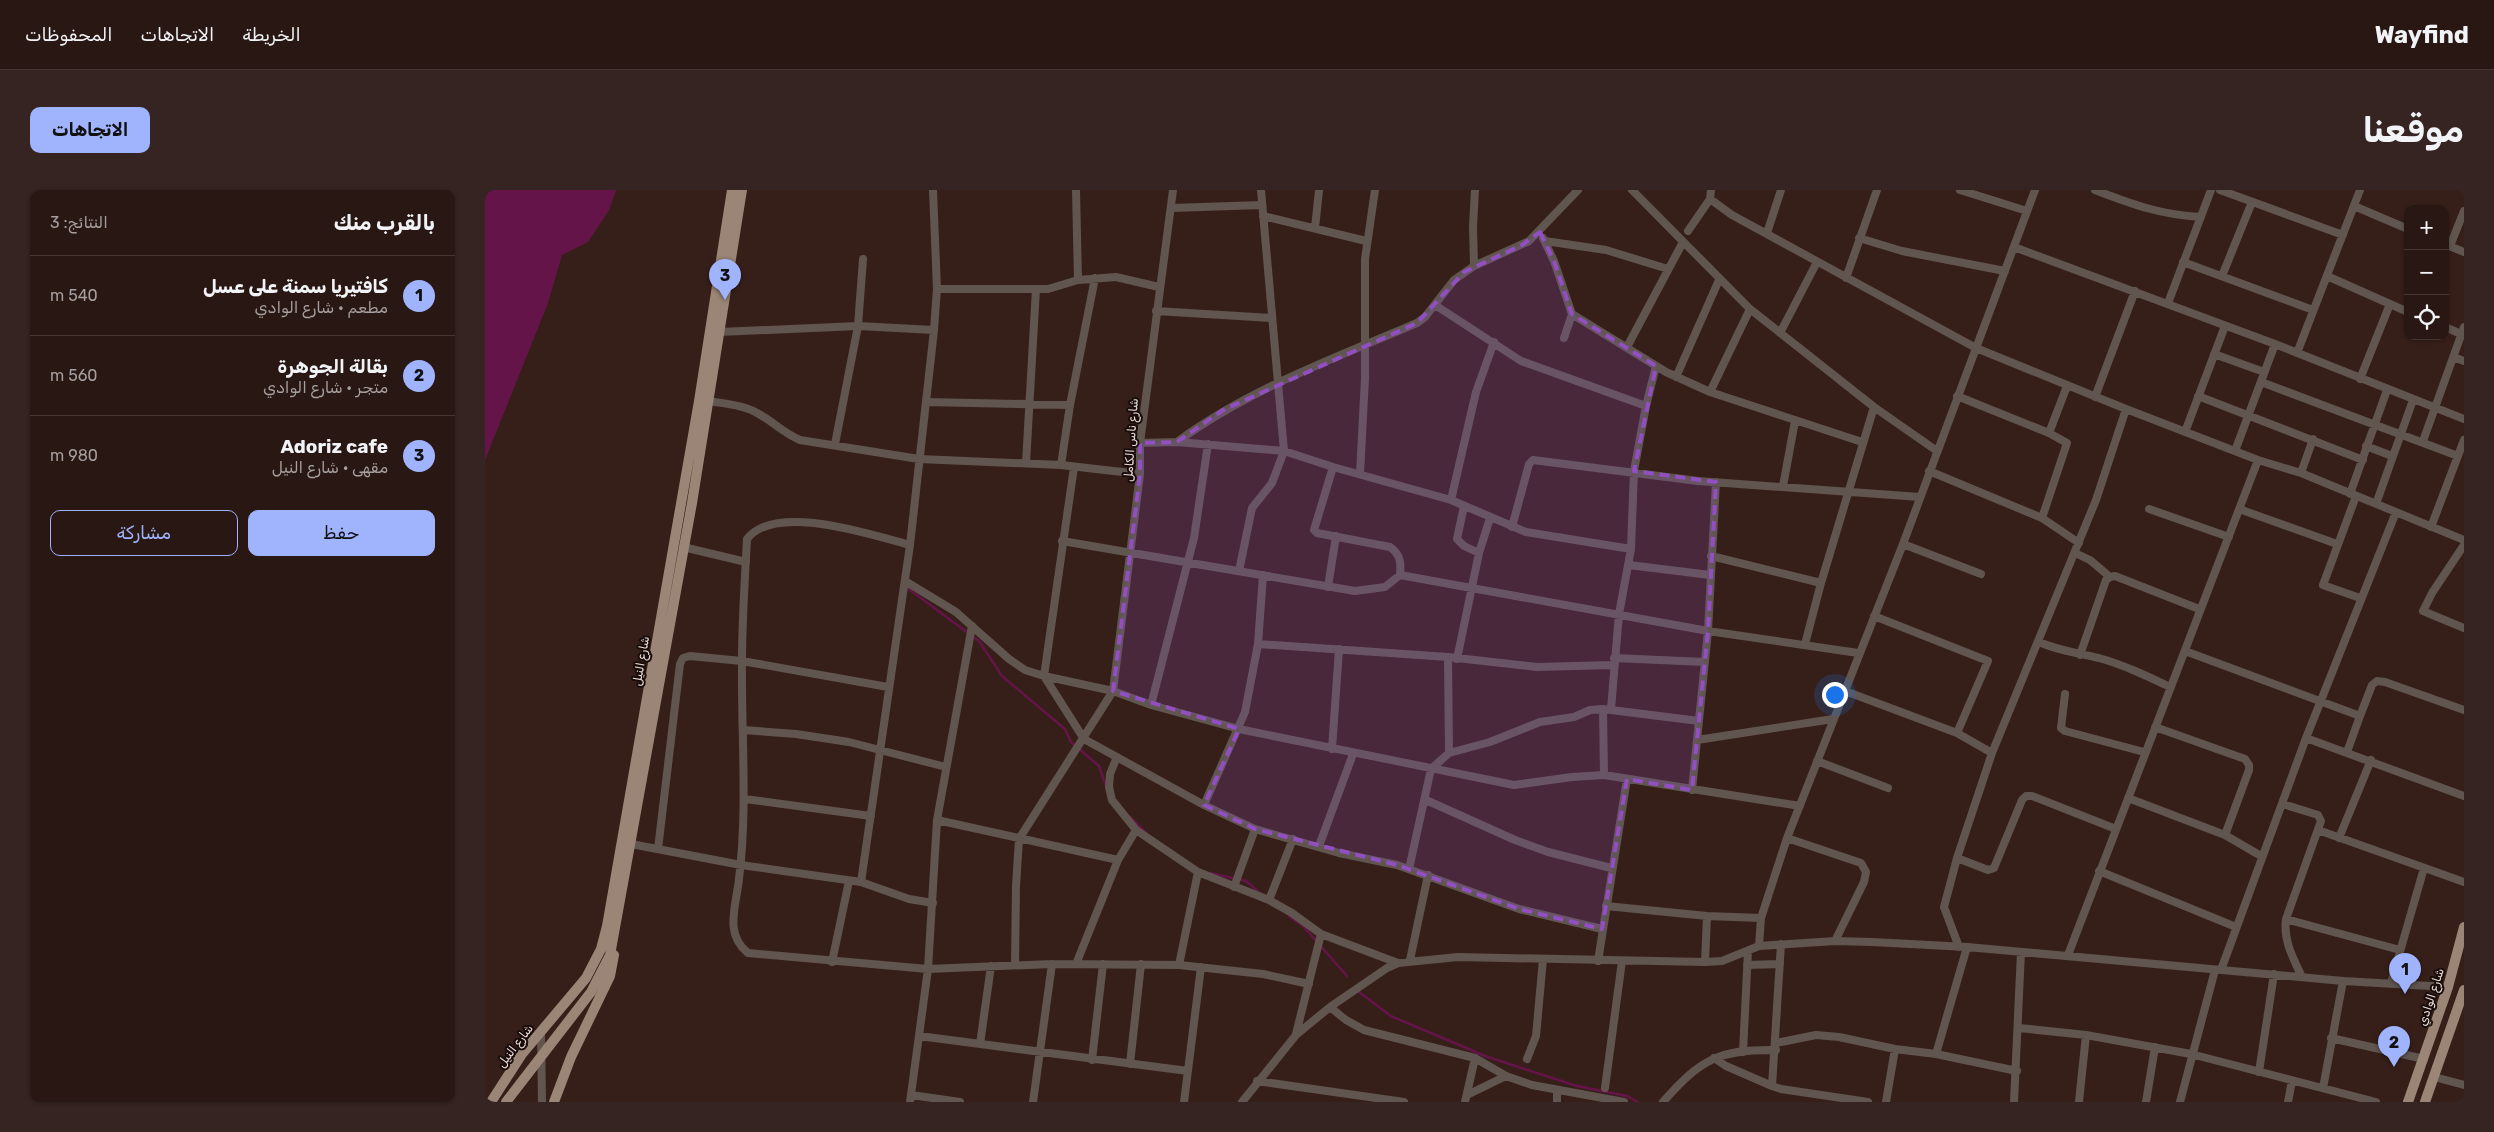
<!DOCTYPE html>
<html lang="ar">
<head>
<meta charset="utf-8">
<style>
	body { margin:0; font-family:Rubik,"Noto Sans Arabic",sans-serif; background:#352421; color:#f1f3f6; direction:rtl }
	.controls { position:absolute; right:15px; top:15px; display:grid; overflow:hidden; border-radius:10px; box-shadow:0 1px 4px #0004 }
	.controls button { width:45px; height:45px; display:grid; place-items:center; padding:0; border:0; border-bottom:1px solid #453633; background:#291713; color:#f1f3f6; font:25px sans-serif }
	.you { position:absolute; left:1349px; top:504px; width:18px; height:18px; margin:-12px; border:4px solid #fff; border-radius:50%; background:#1a73e8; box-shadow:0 0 0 8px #1a73e833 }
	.badge { display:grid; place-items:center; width:32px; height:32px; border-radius:50%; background:#a0b3fd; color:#111; font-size:16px; font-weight:700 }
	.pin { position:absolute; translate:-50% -41px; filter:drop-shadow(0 1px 2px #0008) }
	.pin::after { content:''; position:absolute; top:26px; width:18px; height:15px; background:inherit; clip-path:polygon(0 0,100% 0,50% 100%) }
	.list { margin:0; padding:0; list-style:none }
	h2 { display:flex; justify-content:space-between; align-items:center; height:65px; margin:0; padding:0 20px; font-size:21px }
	h2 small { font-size:16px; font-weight:400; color:#a59fa0 }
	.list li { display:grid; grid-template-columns:32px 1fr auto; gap:15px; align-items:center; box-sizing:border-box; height:80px; padding:0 20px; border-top:1px solid #453633 }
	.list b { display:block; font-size:19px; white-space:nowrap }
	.list p { margin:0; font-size:16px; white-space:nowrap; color:#a59fa0 }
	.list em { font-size:16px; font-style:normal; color:#a59fa0 }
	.actions { display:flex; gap:10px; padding:15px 20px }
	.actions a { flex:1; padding:11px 0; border:1px solid #a0b3fd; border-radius:10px; text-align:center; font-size:18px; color:#a0b3fd }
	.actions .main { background:#a0b3fd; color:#111 }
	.icon { flex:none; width:28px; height:28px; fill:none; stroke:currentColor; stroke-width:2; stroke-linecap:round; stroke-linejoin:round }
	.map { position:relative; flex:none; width:1979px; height:912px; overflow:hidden; direction:ltr; border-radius:10px }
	header { display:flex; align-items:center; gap:30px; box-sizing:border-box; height:70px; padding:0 25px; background:#291713; border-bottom:1px solid #453633 }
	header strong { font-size:24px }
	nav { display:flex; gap:28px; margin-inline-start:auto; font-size:18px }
	.intro { display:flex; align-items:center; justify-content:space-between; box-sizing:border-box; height:120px; padding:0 30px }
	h1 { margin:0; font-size:35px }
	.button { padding:12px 22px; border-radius:10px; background:#a0b3fd; color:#111; font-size:18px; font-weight:700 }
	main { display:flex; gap:30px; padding:0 30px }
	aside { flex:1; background:#291713; border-radius:10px; box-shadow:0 1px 4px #0004 }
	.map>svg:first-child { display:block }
	.water { fill:#651449 }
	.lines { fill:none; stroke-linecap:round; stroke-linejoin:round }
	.stream { stroke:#651449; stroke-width:2.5 }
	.minor { stroke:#60564f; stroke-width:8 }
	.major { stroke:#9a8576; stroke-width:10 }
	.marked { fill:#924fc4; fill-opacity:0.2; stroke:#924fc4; stroke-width:4; stroke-dasharray:10 6; stroke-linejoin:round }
	.labels { text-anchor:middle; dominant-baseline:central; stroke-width:4; stroke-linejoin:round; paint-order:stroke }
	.street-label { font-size:12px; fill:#eddcd7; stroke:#170c0a }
</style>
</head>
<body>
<header>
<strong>Wayfind</strong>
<nav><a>الخريطة</a><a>الاتجاهات</a><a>المحفوظات</a></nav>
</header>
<div class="intro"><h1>موقعنا</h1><a class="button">الاتجاهات</a></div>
<main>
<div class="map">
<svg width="1979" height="912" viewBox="0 0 1979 912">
	<rect width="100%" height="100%" fill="#371f19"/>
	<path class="water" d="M0 0H131L124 20 103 52 77 65 63 113 0 270Z"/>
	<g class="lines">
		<path class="stream" d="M421 397 483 443
			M487 446 494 451 517 486 580 539 586 552 614 576 621 596
			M644 626 661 643
			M725 683 761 691 776 704
			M804 726 818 736 862 786
			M874 802 906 826 1000 866 1092 896 1142 906 1153 912"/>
		<path class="minor" d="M591 0 593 90
			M1147 0 1265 119 1389 217 1452 261
			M1475 0 1542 21
			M1610 0C1646 14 1676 25 1716 27
			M1735 0 1858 45
			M1225 9 1247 25 1491 158 1641 219 1773 270 1816 283 1979 350
			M1869 16 1923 39
			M687 18 777 15
			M778 26 881 51
			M830 38 834 0
			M1203 41 1225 9 1226 0
			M1282 43 1296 0
			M1058 48 1069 71 1087 124 1079 148
			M1374 48 1417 61 1520 81
			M1060 51 1121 60 1183 79
			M1962 55 1979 62
			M1965 56 1979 21
			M1529 57 1790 154 1979 229
			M1698 72 1828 120
			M989 76 988 37 990 0
			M1737 86 1767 12
			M1842 86 1923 122
			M1361 88 1392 0
			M452 99H563L593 90 631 87 674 97
			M1683 113 1726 0
			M950 115 1036 171 1161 216
			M671 121 786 128
			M1087 124 1181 182 1225 202 1377 252
			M1960 137 1976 144
			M235 142 373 136 449 140
			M1295 143 1332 72
			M1142 157 1198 52
			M1812 163 1875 0
			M1729 164 1779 182
			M1968 167 1979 171
			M1191 187 1234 90
			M1875 189 1905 114
			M1776 192 1973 266
			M1225 202 1265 119
			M1472 206 1564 243 1582 253 1557 328
			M1713 206 1878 270
			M1610 207 1650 101
			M224 211C241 214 259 215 274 224 288 232 299 243 315 250L434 269 576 275 655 284
			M441 212 585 215
			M1700 242 1740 136
			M1564 243 1582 196
			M1938 251 1979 137
			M692 252C764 199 850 168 932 133L940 127 969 90 989 76 1044 51 1093 0
			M655 253 692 252 799 261 848 277 966 310 1041 342 1146 359
			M350 254 373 136 378 69
			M1881 256 1907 266
			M1750 261 1790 154
			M541 273 551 99
			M576 275 585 215 610 88
			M589 277 559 486 599 549 719 615 770 639 854 663 912 675 1034 719 1117 739
			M1444 281 1557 328 1594 353
			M1816 283 1828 249
			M875 284 880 188V69L890 0
			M1298 296 1310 231
			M1865 304 1902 200
			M1871 306 1838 395 1875 408
			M966 310 991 202 1009 152
			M1891 314 1928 210
			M979 316 972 349 979 356 994 363
			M1664 319 1744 347
			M1754 319 1852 354
			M1027 337 1044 274 1048 270 1213 291 1435 307
			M1946 337 1979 250
			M577 351 870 401 900 397 915 385C916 373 916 365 905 357L832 343 829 340 848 277
			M1418 354 1496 384
			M425 355C387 345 290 312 262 349 260 389 257 430 257 470 256 544 263 616 254 689 251 717 239 744 263 763L443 779 567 774 694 775 778 784 824 794
			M1979 355 1947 403 1938 421 1979 438
			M198 357 261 372
			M1590 363 1605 370 1625 387 1630 386 1714 419
			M1226 366 1336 393
			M1144 375 1225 385
			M754 381 767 318 787 293 799 261 776 0
			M915 385 1223 441 1373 463
			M420 391 471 422 524 469 540 480 559 486 628 501 666 515 754 539 1029 595 1087 587 1119 585 1315 616
			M843 397 851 346
			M1554 452C1574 461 1593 463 1614 468 1639 475 1662 486 1685 497
			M773 454 963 467 1052 477 1129 475
			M1320 454 1336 393 1389 217
			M1700 461 1875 526 1862 562
			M1595 465 1621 390 1625 387
			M963 467 964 563
			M1129 468 1220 472
			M972 469 994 363 1005 328
			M1360 501 1472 543 1503 471 1389 426
			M1580 504 1576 538 1580 541 1659 562
			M666 515 709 348 723 254
			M1118 519 1119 585
			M1126 519 1134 424 1146 359 1149 281 1161 216 1171 176
			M1875 526 1887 495 1892 491 1900 492 1979 520
			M1670 537 1760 569 1764 575V580L1740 645
			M258 540 311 544 364 552 461 577
			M1472 543 1507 563
			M1821 548 1979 606
			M1212 550 1348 529
			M847 559 854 459
			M632 567 625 584 624 597 627 610 651 640 713 682 784 710 807 723 836 744 913 773
			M1332 571 1403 598
			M1207 600 1223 441 1231 292
			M1643 608 1740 645 1776 666
			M260 609 386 626
			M941 610 1030 650 1063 662 1126 678
			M1798 614 1833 625 1836 631 1801 729C1798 750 1808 768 1817 787
			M719 615 760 522 773 454 778 385
			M452 630 633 670
			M1833 640 1979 692
			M1302 648 1376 673 1381 682 1379 692 1350 751
			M1854 648 1886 570
			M146 654 256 675 376 692 424 709 448 713
			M834 656 868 564
			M173 659 195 474 198 468 205 466 257 471 403 497
			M1472 668 1503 680 1509 678 1537 610 1541 606H1547L1631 639
			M924 679 946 579 964 563 1005 552 1055 532 1089 527 1105 520 1118 519 1214 531
			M1614 681 1751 737
			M376 692 425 355 449 140 452 99 448 0
			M749 697 770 639
			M784 710 808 649
			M1121 716 1222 726 1276 728
			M1801 729 1915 760
			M1296 754 1287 896 1296 899 1383 912
			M1274 756 1276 728 1302 648 1418 354 1550 0
			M1474 757 1459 717 1472 668 1507 563 1611 310 1641 219
			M1583 765 1773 270
			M925 770 943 685
			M1113 771 1142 589
			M347 772 364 691
			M1220 772 1222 726
			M591 774 633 670 651 640
			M530 775 531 696 534 649 628 501 655 284V253L688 0
			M694 775 713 682
			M1262 775 1295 774
			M1736 780 1821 548 1911 322
			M1906 793 1939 678
			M845 817 861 830 879 840 990 868 1021 886 1047 895 1139 912
			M1534 838 1601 845 1706 864 1891 912
			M56 842 57 912
			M811 844 836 744
			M434 846 703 881
			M1846 848 1939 869
			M1291 853 1331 845 1354 847 1410 859 1451 864 1532 881
			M495 854 506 776
			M1258 862 1263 761
			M1451 864 1482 757
			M1229 868 1241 876 1287 896
			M1042 869 1051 846 1058 769
			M607 870 618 774
			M645 874 656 774
			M1774 882 1789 784
			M1949 887 1979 895
			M772 891 919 912
			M1120 898 1137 771
			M1838 898 1858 791
			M426 905 475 912
			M982 905 1021 886
			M425 912 443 779 452 630 487 436
			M548 912 567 774
			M699 912 716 777
			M757 912 811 845 845 817 902 778 913 773 973 767 1220 772 1237 771 1274 756 1350 751 1387 752 1482 757 1858 791 1963 797
			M980 912 990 868
			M1072 912V901
			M1178 912C1215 870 1233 859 1291 860
			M1401 912 1410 859
			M1529 912 1536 762
			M1594 912 1601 845
			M1661 912 1670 857
			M1695 912 1730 780
			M1803 912 1807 891"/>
		<path class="major" d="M6 912 37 864 101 788 116 759 122 736 214 211 247 0
			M21 912 106 802 125 765 207 313 257 0
			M69 912 86 867 125 786 129 765
			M1923 912 1963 797 1979 737
			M1940 912 1979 800"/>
	</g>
	<path class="marked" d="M1055 42 1069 71 1087 124 1171 176 1149 281 1231 292 1223 441 1207 600 1142 589 1117 739 1034 719 912 675 770 639 719 615 754 539 628 501 655 284V253L692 252 738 220 932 133 979 82 1037 55Z"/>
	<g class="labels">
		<g class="street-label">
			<text transform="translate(646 250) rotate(-86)">شارع ناس الكامل</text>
			<text transform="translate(156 471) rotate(-80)">شارع النيل</text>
			<text transform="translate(1946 807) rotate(-72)">شارع الوادي</text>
			<text transform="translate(30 856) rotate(-53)">شارع النيل</text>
		</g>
	</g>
</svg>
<div class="controls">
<button>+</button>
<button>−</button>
<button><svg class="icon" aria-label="locate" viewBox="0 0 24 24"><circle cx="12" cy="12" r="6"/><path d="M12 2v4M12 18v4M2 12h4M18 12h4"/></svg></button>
</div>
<div class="you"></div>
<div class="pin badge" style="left:1920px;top:804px">1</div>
<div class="pin badge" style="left:1909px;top:877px">2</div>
<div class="pin badge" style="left:240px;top:110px">3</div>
</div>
<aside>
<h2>بالقرب منك<small>النتائج: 3</small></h2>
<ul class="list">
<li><span class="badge">1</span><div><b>كافتيريا سمنة على عسل</b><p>مطعم · شارع الوادي</p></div><em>540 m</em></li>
<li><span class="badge">2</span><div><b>بقالة الجوهرة</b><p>متجر · شارع الوادي</p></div><em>560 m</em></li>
<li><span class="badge">3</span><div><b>Adoriz cafe</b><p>مقهى · شارع النيل</p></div><em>980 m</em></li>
</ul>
<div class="actions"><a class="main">حفظ</a><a>مشاركة</a></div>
</aside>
</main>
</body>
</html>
